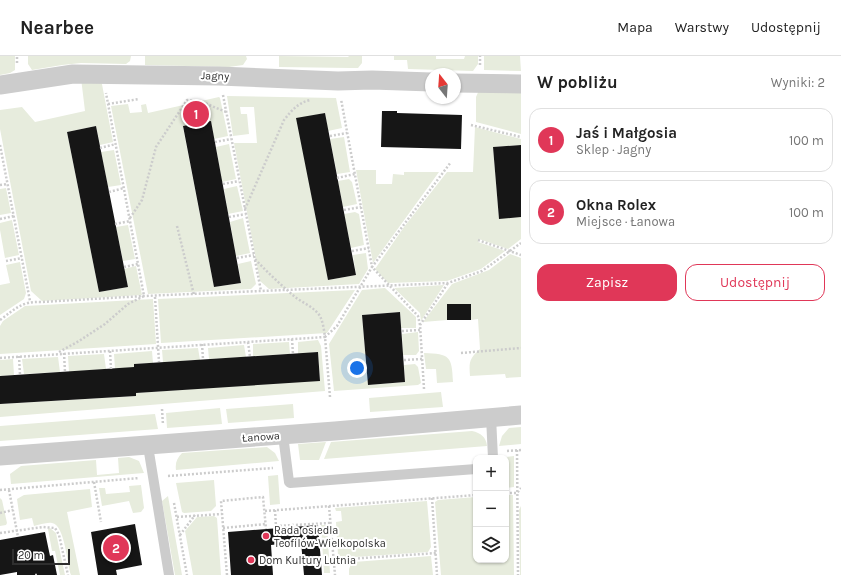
<!DOCTYPE html>
<html lang="pl">
<head>
<meta charset="utf-8">
<style>
	body { margin:0; font-family:Karla,sans-serif; background:#f6f6f6; color:#222 }
	.controls { position:absolute; right:12px; bottom:12px; display:grid; overflow:hidden; border-radius:8px; box-shadow:0 1px 3px #0004 }
	.controls button { width:36px; height:36px; display:grid; place-items:center; padding:0; border:0; border-bottom:1px solid #e0e0e0; background:#fff; color:#222; font:20px sans-serif }
	.compass { position:absolute; left:425px; top:12px; width:36px; height:36px; border-radius:50%; background:#fff; box-shadow:0 1px 3px #0004; rotate:343deg }
	.scale { position:absolute; left:12px; bottom:10px; width:58px; box-sizing:border-box; padding-left:4px; border:2px solid #2f2f2f; border-top:0; font-size:11px; line-height:14px; white-space:nowrap; color:#2f2f2f; -webkit-text-stroke:3px #fff; paint-order:stroke }
	.you { position:absolute; left:357px; top:312px; width:14px; height:14px; margin:-10px; border:3px solid #fff; border-radius:50%; background:#1a73e8; box-shadow:0 0 0 6px #1a73e833 }
	.badge { display:grid; place-items:center; width:26px; height:26px; border-radius:50%; background:#e03758; color:#fff; font-size:13px; font-weight:700 }
	.pin { position:absolute; translate:-50% -50%; border:2px solid #fff; box-shadow:0 1px 4px #0006 }
	.list { margin:0; padding:0; list-style:none }
	h2 { display:flex; justify-content:space-between; align-items:center; height:52px; margin:0; padding:0 16px; font-size:17px }
	h2 small { font-size:13px; font-weight:400; color:#767676 }
	.list li { display:grid; grid-template-columns:26px 1fr auto; gap:12px; align-items:center; box-sizing:border-box; height:64px; margin:0 8px 8px; padding:0 8px; border:1px solid #e0e0e0; border-radius:12px }
	.list b { display:block; font-size:15px; white-space:nowrap }
	.list p { margin:0; font-size:13px; white-space:nowrap; color:#767676 }
	.list em { font-size:13px; font-style:normal; color:#767676 }
	.actions { display:flex; gap:8px; padding:12px 16px }
	.actions a { flex:1; padding:9px 0; border:1px solid #e03758; border-radius:12px; text-align:center; font-size:14px; color:#e03758 }
	.actions .main { background:#e03758; color:#fff }
	.icon { flex:none; width:22px; height:22px; fill:none; stroke:currentColor; stroke-width:2; stroke-linecap:round; stroke-linejoin:round }
	.map { position:relative; flex:none; width:521px; height:519px; overflow:hidden }
	header { display:flex; align-items:center; gap:24px; box-sizing:border-box; height:56px; padding:0 20px; background:#fff; border-bottom:1px solid #e0e0e0 }
	header strong { font-size:19px }
	nav { display:flex; gap:22px; margin-inline-start:auto; font-size:14px }
	main { display:flex }
	aside { flex:1; background:#fff }
	.map>svg:first-child { display:block }
	.green { fill:#e7ecdd }
	.building { fill:#161616 }
	.lines { fill:none; stroke-linecap:round; stroke-linejoin:round }
	.path { stroke:#ccc; stroke-width:2.5; stroke-dasharray:2 2; stroke-linecap:butt }
	.service { stroke:#ccc; stroke-width:10 }
	.minor { stroke:#ccc; stroke-width:19 }
	.poi-dot { fill:#e03758; stroke:#fff; stroke-width:1.5 }
	.labels { text-anchor:middle; dominant-baseline:central; stroke-width:4; stroke-linejoin:round; paint-order:stroke }
	.street-label { font-size:11px; fill:#2f2f2f; stroke:#fff }
	.poi-label { font-size:11px; fill:#2f2f2f; stroke:#fff; text-anchor:start }
</style>
</head>
<body>
<header>
<strong>Nearbee</strong>
<nav><a>Mapa</a><a>Warstwy</a><a>Udostępnij</a></nav>
</header>
<main>
<div class="map">
<svg width="521" height="519" viewBox="0 0 521 519">
	<rect width="100%" height="100%" fill="#fff"/>
	<path class="green" d="M0 0H15V14L10 17 0 19Z
		M28 0H131L130 5 126 8 81 7 62 9 32 14 28 8Z
		M145 0H246L247 3 243 9 229 11 145 9Z
		M279 0 348 1 349 0H362V7L358 12H351L279 11Z
		M394 0H436V3H464L465 0H478V8L473 15 408 13 407 4H394Z
		M484 0H520L521 15 484 14Z
		M81 22 101 23 113 86 100 89 96 70 67 76 99 236 128 231 124 213 136 210 142 239 42 245 31 235 0 73V54L22 51 35 66 85 55Z
		M479 34H521V78L476 66V41Z
		M227 40 336 42 342 72 328 75 325 57 297 63 328 224 356 219 353 199 366 197 368 213 359 228 269 233 260 225 234 87H257L254 51H240L241 58H247L249 78 233 80Z
		M219 41 220 42 228 80 214 83 211 66 204 67 200 48 188 50 191 69 183 71 214 231 241 227 238 208 251 205 256 228 251 233 148 238 111 50 128 48 130 57 142 56 141 49 146 48 148 57Z
		M475 71 521 83V89L493 91 499 162 521 161V183L508 193 479 183 478 186 505 195 481 213 447 225 388 227 375 213 404 171 447 116H473Z
		M344 81 350 116 337 118 330 83Z
		M229 88 236 123 222 126 216 91Z
		M114 94 121 129 108 131 101 96Z
		M356 114H376V128H392L393 118 404 119V116H439L373 207Z
		M349 123 352 126 357 148 343 151 338 125Z
		M237 130 243 155 228 158 224 133Z
		M6 132 11 157 0 159V133Z
		M355 156 359 158 364 189 351 192 344 158Z
		M243 162 250 197 236 200 230 166Z
		M12 164 19 199 5 202 0 174V167Z
		M128 169 135 203 123 205 116 171Z
		M510 198 521 202V321L506 322 505 318 470 320C469 306 469 303 480 293L478 263 471 264V248H447V264L423 266 452 228 489 214Z
		M20 206 26 237 24 243 0 259V229L10 227 6 209Z
		M444 229 421 265 420 257 394 232Z
		M385 232 416 261V272H401L400 256 362 259 368 329 405 326 404 309 415 308 418 311 421 327 418 329 334 335 329 288 362 234Z
		M355 234 327 277 161 287 158 243Z
		M153 243 156 288 0 298V270L3 265 25 250Z
		M418 276 419 295 416 299H403L402 278Z
		M318 284 321 290 325 335 0 361V348L136 340V337L320 324 318 296 298 298V286Z
		M289 286 290 298 253 300V288Z
		M244 289 246 301 209 303 208 292Z
		M198 292 200 304 163 306 162 294Z
		M152 295 153 307 134 308V311L115 313 114 298Z
		M424 297C450 298 452 300 453 326L437 327 436 313H426Z
		M104 298 106 313 69 316 68 300Z
		M58 301 60 316 24 318 22 303Z
		M13 303 14 319 0 320V304Z
		M441 336 443 351 370 356 369 342Z
		M293 348 294 362 228 367 226 353Z
		M220 352 222 368 167 372 166 357Z
		M155 358 158 373 0 385V370Z
		M521 371V388L499 390 502 380 509 372Z
		M472 375C481 377 486 381 487 390L324 403 331 386Z
		M326 386 319 404H300L298 388Z
		M267 391 275 397 279 405 176 414C175 407 177 402 182 397Z
		M514 400V431L506 432V402H500Z
		M129 401 139 405 144 417 11 428 10 418 21 410 96 404 97 419 119 417 118 402Z
		M278 419 280 448 270 449 268 420Z
		M214 424 216 450 211 455 184 457 182 456 176 427Z
		M141 429 144 452 141 456 133 457 129 445 102 450 99 432H105L106 438 130 436 129 430Z
		M90 433 92 451 67 456 80 519H71C67 508 65 469 52 467 47 466 39 469 34 470L32 462 20 464 17 443 24 439Z
		M506 439H513L514 519H441L435 446 438 444 476 441V504H506Z
		M168 440 182 519H175L162 445Z
		M0 442 2 444 7 467 6 469 0 470Z
		M427 445 431 491 428 496 340 502 338 499 336 466 342 465 341 455H336L335 452Z
		M521 450V519H520L519 454Z
		M214 460 217 462 221 519H193L185 475 197 461Z
		M321 469H327L330 517H324Z
		M50 472 56 477 65 519H60L55 495H52L48 473Z
		M431 500 433 519H349V513L352 506H354Z"/>
	<path class="building" d="M382 55H397V57L462 59 461 93 381 91Z
		M325 57 356 219 328 224 296 62Z
		M211 65 241 227 214 231 183 70Z
		M96 70 128 231 99 236 67 76Z
		M521 89V161L499 163 493 91Z
		M447 248H471V264H447Z
		M400 256 405 326 368 329 362 259Z
		M318 296 320 325 136 337V340L0 348V320L134 311V308Z
		M135 468 142 509 116 514 117 519H98L91 476Z
		M318 469 322 519H304L301 486 271 489 273 519H231L228 476Z
		M45 476 50 500 53 499 57 519H17V516L0 519V484Z"/>
	<g class="lines">
		<path class="path" d="M17 7V0
			M480 9V0
			M223 39 261 235
			M108 48 139 43
			M471 69 521 81
			M330 80 347 77
			M215 86 231 83
			M0 89 30 245
			M100 92 116 88
			M337 122 355 118
			M223 128 239 125
			M0 129 7 128
			M109 136 124 132
			M245 153 284 64C292 54 298 47 310 44
			M344 154 361 151
			M229 161 246 158
			M130 162 142 144 156 91 187 44 200 45 226 56
			M0 163 14 160
			M115 168 130 165
			M177 170 194 239
			M478 184 521 199
			M352 195 369 192
			M237 202 254 199
			M6 205 22 202
			M124 211 138 208
			M155 241 159 306
			M0 264C15 253 22 245 41 246L144 240 448 227 482 215 521 187
			M420 269 418 260 372 211 451 106
			M402 275 420 274
			M292 283 293 298
			M248 286 250 301
			M202 288 203 303
			M110 295 111 313
			M59 296 79 285 105 268 128 248 144 240 106 37
			M64 297 65 316
			M461 297 521 292
			M19 300 20 319
			M0 302 325 281C324 274 323 266 320 260 314 251 303 247 295 241 281 229 267 216 254 202
			M404 304 422 303
			M424 333 420 269 448 227
			M330 341 325 281 337 270 372 211 341 43
			M162 353 163 369
			M517 394 518 519
			M507 395 521 394
			M168 420 273 412
			M94 426 101 466
			M0 434 139 422
			M9 434 18 481
			M506 437H517L521 432
			M432 442 437 519
			M174 447 187 519
			M329 450 335 519
			M275 454 276 470 330 467
			M265 455 476 439
			M0 457 13 454
			M177 461 222 458
			M223 472 266 468
			M0 477 43 471 55 472 59 479 68 519
			M180 479 195 459
			M334 504 437 497
			M35 519H37
			M227 519 221 445 263 441 266 473"/>
		<path class="service" d="M491 361 493 402
			M283 379 289 426 290 427 476 413
			M148 390 169 519"/>
		<path class="minor" d="M455 27 521 28
			M0 29 73 18 219 20 338 25 372 24 431 26
			M0 400 335 375 521 359"/>
	</g>
	<g class="poi-dot">
		<circle cx="266" cy="480" r="4"/>
		<circle cx="251" cy="504" r="4"/>
	</g>
	<g class="labels">
		<g class="street-label">
			<text transform="translate(215 20) rotate(2)">Jagny</text>
			<text transform="translate(261 381) rotate(-4)">Łanowa</text>
		</g>
		<g class="poi-label">
			<text x="274" y="474">Rada osiedla<tspan x="274" dy="13">Teofilów-Wielkopolska</tspan></text>
			<text x="259" y="504">Dom Kultury Lutnia</text>
		</g>
	</g>
</svg>
<div class="controls">
<button>+</button>
<button>−</button>
<button><svg class="icon" aria-label="layers" viewBox="0 0 24 24"><path d="M12 4l9 5-9 5-9-5zM3 14l9 5 9-5"/></svg></button>
</div>
<svg class="compass" viewBox="-18 -18 36 36"><path d="M0-13l5 13h-10z" fill="#e53935"/><path d="M0 13l5-13h-10z" fill="#767676"/></svg>
<div class="scale">20 m</div>
<div class="you"></div>
<div class="pin badge" style="left:196px;top:58px">1</div>
<div class="pin badge" style="left:116px;top:492px">2</div>
</div>
<aside>
<h2>W pobliżu<small>Wyniki: 2</small></h2>
<ul class="list">
<li><span class="badge">1</span><div><b>Jaś i Małgosia</b><p>Sklep · Jagny</p></div><em>100 m</em></li>
<li><span class="badge">2</span><div><b>Okna Rolex</b><p>Miejsce · Łanowa</p></div><em>100 m</em></li>
</ul>
<div class="actions"><a class="main">Zapisz</a><a>Udostępnij</a></div>
</aside>
</main>
</body>
</html>
